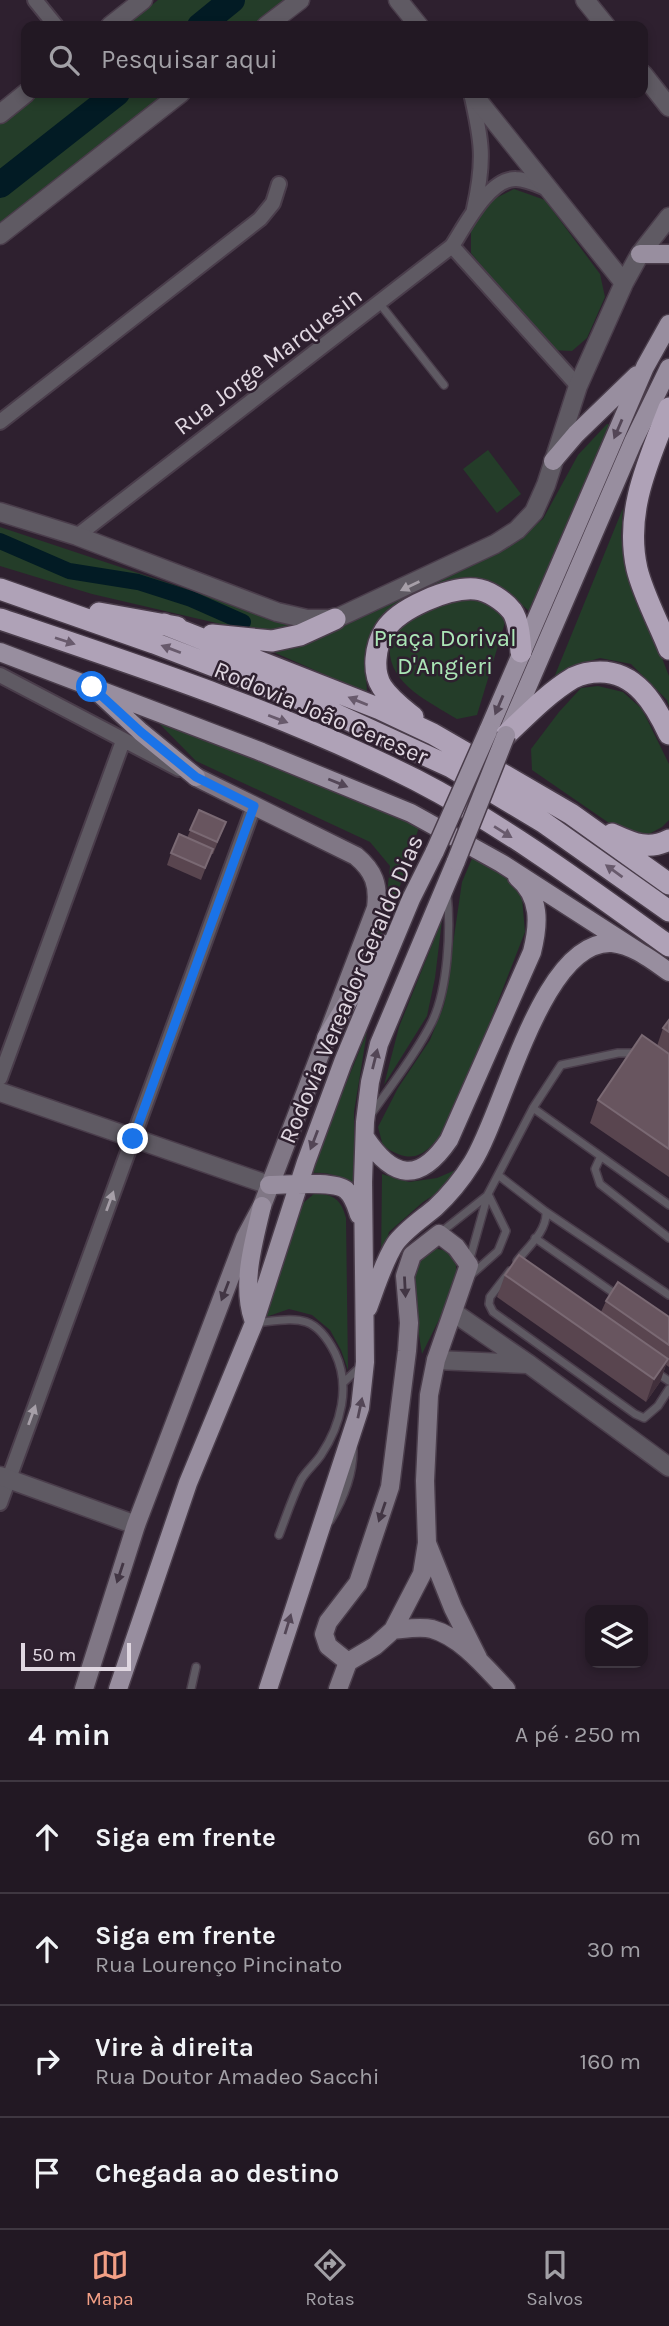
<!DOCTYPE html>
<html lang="pt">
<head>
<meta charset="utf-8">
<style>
	body { margin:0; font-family:Karla,sans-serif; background:#2e2530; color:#f1f3f6 }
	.controls { position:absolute; right:21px; bottom:21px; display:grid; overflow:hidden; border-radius:14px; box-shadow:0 4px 10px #0003 }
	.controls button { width:63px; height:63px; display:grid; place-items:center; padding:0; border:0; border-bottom:2px solid #3f3741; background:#221823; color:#f1f3f6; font:35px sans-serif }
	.scale { position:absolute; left:21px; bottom:18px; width:110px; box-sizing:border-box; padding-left:7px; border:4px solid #e0d7e1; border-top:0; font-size:19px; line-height:24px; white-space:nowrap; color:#e0d7e1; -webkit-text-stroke:5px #2e202f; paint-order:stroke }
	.stop { position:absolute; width:21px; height:21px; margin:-16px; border:5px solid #1a73e8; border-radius:50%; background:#fff }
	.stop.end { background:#1a73e8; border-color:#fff; box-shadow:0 2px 7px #0008 }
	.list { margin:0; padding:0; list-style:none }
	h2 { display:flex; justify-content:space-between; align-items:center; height:91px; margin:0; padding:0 28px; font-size:30px }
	h2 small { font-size:23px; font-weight:400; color:#a2a0a6 }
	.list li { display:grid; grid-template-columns:46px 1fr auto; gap:21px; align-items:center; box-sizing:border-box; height:112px; padding:0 28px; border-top:2px solid #3f3741 }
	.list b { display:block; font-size:26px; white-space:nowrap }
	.list p { margin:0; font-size:23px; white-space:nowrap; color:#a2a0a6 }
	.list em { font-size:23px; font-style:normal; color:#a2a0a6 }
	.icon { flex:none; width:38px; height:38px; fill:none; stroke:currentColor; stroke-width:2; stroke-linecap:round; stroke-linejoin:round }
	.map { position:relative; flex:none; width:669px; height:1689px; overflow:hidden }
	.search { position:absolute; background:#221823; box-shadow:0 4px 10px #0003; left:21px; right:21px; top:21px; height:77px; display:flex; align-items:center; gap:18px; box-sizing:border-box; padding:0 24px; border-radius:14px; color:#a2a0a6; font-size:26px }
	.sheet { height:539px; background:#221823 }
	nav { display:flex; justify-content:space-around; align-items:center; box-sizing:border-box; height:98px; border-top:2px solid #3f3741; background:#221823; font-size:19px; color:#a2a0a6 }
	nav a { display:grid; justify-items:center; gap:4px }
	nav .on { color:#f39f85 }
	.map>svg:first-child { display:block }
	.green { fill:#243d29 }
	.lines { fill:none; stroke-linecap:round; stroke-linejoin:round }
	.canal { stroke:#021b24; stroke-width:16 }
	.river { stroke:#021b24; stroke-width:26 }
	.service-casing { stroke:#4a3d4b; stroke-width:10 }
	.minor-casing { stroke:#4a3d4b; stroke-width:18 }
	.tertiary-casing { stroke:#4a3d4b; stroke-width:21 }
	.secondary-casing { stroke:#4a3d4b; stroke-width:21 }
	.primary-casing { stroke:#4a3d4b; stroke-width:21 }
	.motorway-casing { stroke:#4a3d4b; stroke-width:24 }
	.service { stroke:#5f5a63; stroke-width:7 }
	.minor { stroke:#5f5a63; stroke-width:14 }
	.tertiary { stroke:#5f5a63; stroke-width:18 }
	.secondary { stroke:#807785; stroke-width:18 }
	.primary { stroke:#988e9f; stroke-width:18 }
	.motorway { stroke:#afa2b7; stroke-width:21 }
	.primary-bridge-casing { stroke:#4a3d4b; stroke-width:21; stroke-linecap:butt }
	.primary-bridge { stroke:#988e9f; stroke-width:18 }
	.wall { fill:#59454f }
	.shaded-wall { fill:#42303c }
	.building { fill:#68555f; stroke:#7a6973; stroke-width:2 }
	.oneway { fill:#534656 }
	.oneway2 { fill:#a69fa8 }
	.oneway3 { fill:#685a6c }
	.oneway4 { fill:#423644 }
	.route { stroke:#1a73e8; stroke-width:9 }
	.labels { text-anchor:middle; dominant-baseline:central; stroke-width:5; stroke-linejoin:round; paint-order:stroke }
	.street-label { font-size:24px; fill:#e0d7e1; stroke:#2e202f }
	.park-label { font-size:24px; fill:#abe6b6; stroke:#2e202f }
</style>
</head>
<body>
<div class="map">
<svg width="669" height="1689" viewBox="0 0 669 1689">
	<rect width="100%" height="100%" fill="#2e202f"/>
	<path class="green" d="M158 0H294L261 26H126Z
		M40 93H178L0 235V124Z
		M514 189 545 200 600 274 605 297 587 338 572 351 551 350 471 253V229L488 202Z
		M607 424 612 425 530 612 507 591 480 580 383 616 365 655 367 693 264 648 509 545 543 519 578 455Z
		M488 450 521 494 497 513 463 469Z
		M623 508 621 537 628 571 669 676V706L667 700 631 664 600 658 572 666 551 685Z
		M0 527 225 602 270 620 295 626 264 634 92 594 0 566Z
		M467 590 507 616 477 715 457 719C429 701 385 683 390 643 391 635 396 626 404 621 422 609 447 600 467 590Z
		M598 686 623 692 642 709 669 764V820L662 827 649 834H625L532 770 531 749 559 712 581 688Z
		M142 706 226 740 419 827 387 926 358 970 386 903 390 866 370 842 196 761Z
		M476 849 506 868 522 897 525 932 450 1124C427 1151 418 1169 383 1146L378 1127 398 1088 430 1040 444 1005 462 882Z
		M442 920 435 978 427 1016 384 1085 399 1027Z
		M367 1032 354 1112V1189C338 1175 331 1172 310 1173Z
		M467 1165 446 1187 423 1202 389 1232 381 1262 382 1174 409 1182 437 1178Z
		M315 1193C334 1195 341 1199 346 1218L348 1370 341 1350 330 1330 312 1315 289 1309 266 1317 302 1204Z
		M434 1248 447 1251 456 1265 457 1283 422 1354 410 1280 413 1262Z"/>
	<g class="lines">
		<path class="canal" d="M0 541 69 571 138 582 191 599 243 622"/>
		<path class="river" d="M200 26 232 0
			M0 185 117 93"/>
		<g class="service-casing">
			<path id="service" d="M380 304 444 385
				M533 1108 669 1205
				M372 1113C392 1084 416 1054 432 1022 448 989 451 929 447 893
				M600 1158 595 1169 600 1184 669 1238
				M498 1175 546 1212 669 1295
				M440 1233 488 1195
				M535 1238 618 1296
				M517 1261C528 1247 547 1231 546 1212
				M469 1262 488 1194 533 1108 561 1065 618 1053H640
				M510 1271 490 1297 489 1304 493 1312 635 1414 644 1418 658 1406 669 1389
				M471 1275 498 1251 506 1231 488 1194
				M254 1323C295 1319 314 1311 335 1353 351 1386 341 1425 321 1455 315 1464 306 1471 301 1480 292 1498 286 1517 279 1535
				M654 1371 669 1381
				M344 1382 361 1366
				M330 1521C344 1498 354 1474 353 1447
				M191 1689 196 1667"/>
		</g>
		<g class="minor-casing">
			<path id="minor" d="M35 0 56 26
				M471 93C482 141 485 160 474 209
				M452 246 578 386
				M0 422 260 219 273 203 279 184
				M77 536 452 246C465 226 489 178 516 179 527 179 538 185 548 189
				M0 675 179 769
				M0 1078 123 741
				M0 1503 254 806"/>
		</g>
		<g class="tertiary-casing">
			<path id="tertiary" d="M398 0 419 26
				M585 0 606 26
				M110 26 143 0
				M266 26 300 0
				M643 74 669 107
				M472 93 624 283
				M0 114 26 93
				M0 235 181 93
				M0 512 77 536 277 612 307 619H335L495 544 517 530 534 512 546 485 578 386 624 283 640 254 669 217
				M0 1092 269 1185
				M453 1312 530 1365 669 1467
				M436 1360 527 1364
				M0 1476 136 1525"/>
		</g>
		<g class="secondary-casing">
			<path id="secondary" d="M427 1543 453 1608 478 1658
				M393 1630C405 1629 420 1626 432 1629 461 1637 486 1668 506 1689
				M84 1689 136 1525 245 1238 262 1206 376 908C379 885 374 871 356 856L196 777
				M338 1689 348 1662 375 1646 393 1630 422 1574 427 1543 425 1481 429 1395 436 1360 469 1265 456 1247 439 1234 412 1255 405 1276 409 1323 407 1351 390 1487 358 1583 328 1622 324 1634 328 1646 348 1662"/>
		</g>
		<g class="primary-casing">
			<path id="primary" d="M640 254H669
				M553 461 576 434 637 375
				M0 652 262 752 411 813 501 863 647 957
				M100 694 141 732 196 777
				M488 731 645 367 669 324
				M508 732 633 442 669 368
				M326 1038 383 944
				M365 1137C393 1179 419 1184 449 1140L532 952C539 924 541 897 517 877
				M269 1185C287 1185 334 1180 346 1190 354 1197 356 1206 359 1215
				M368 1308C376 1287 383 1263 395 1244 405 1230 422 1219 435 1208 449 1195 462 1179 472 1163 504 1114 541 939 612 943 633 945 652 960 669 972
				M253 1319C241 1283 254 1241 262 1206
				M118 1689 188 1483 254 1323 306 1162 343 1062 411 899 435 851
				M268 1689 360 1408 365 1362 363 1182 365 1122 370 1082 379 1044 456 861"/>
		</g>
		<g class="motorway-casing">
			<path id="motorway" d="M669 408C649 460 624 511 637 569 643 594 659 624 669 649
				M0 589 154 643 320 707 451 767 543 822 669 911
				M99 613 177 627
				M0 619C140 666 283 713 416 780 505 826 587 887 669 946
				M164 624 380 709 433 734 571 814 669 884
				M212 635 272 641 300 635 335 619
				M413 717C402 708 390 699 382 687 372 672 375 646 385 630 399 608 449 587 475 589 488 590 504 601 512 611 519 621 520 640 521 652
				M506 735C527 715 548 693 573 678 581 674 591 672 600 672 636 672 655 704 669 734
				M612 834C632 843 648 851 669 840"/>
		</g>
		<use href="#service" class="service"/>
		<use href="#minor" class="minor"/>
		<use href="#tertiary" class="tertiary"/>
		<use href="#secondary" class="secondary"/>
		<use href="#primary" class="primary"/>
		<use href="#motorway" class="motorway"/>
		<g class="primary-bridge-casing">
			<path id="primary-bridge" d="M435 851 488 731
				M456 861 506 735"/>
		</g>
		<use href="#primary-bridge" class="primary-bridge"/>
	</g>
	<path class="wall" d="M199 810 226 822 213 854H211L201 880 167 865 171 853 187 838Z
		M669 1020V1177L590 1123 598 1100 657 1046 663 1028Z
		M505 1275 601 1312 606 1301 669 1317V1367L666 1365 660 1382 646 1402 497 1297Z"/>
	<path class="shaded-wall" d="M668 1359 660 1382 646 1402 654 1379Z"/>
	<path class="building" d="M199 810 226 822 217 842 190 830Z
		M179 834 213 849 205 868 171 853Z
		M669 1020V1032L663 1028Z
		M642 1035 669 1054V1149L598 1100Z
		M519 1255 668 1359 654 1379 505 1275Z
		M618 1282 669 1317V1345L606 1301Z"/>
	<defs><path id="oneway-solid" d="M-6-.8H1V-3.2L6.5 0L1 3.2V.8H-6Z" transform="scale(1.75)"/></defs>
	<g class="oneway">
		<use href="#oneway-solid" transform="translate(618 429) rotate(113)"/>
		<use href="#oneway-solid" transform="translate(499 705) rotate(113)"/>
		<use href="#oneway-solid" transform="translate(338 783) rotate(22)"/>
		<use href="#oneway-solid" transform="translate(375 1059) rotate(-76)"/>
		<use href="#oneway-solid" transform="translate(314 1140) rotate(111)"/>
		<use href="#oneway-solid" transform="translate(360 1408) rotate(-78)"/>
		<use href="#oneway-solid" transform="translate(288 1624) rotate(-73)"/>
	</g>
	<g class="oneway2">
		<use href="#oneway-solid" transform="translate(410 586) rotate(154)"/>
		<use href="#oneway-solid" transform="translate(110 1201) rotate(-70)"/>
		<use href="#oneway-solid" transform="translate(32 1415) rotate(-70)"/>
	</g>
	<g class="oneway3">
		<use href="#oneway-solid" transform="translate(65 641) rotate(18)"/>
		<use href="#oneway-solid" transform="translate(171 649) rotate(-159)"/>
		<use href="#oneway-solid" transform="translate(358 701) rotate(-158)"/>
		<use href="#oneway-solid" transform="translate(278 719) rotate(21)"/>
		<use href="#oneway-solid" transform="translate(503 832) rotate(32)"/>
		<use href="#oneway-solid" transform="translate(614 871) rotate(-144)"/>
	</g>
	<g class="oneway4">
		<use href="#oneway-solid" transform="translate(405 1287) rotate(87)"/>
		<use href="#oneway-solid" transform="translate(225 1291) rotate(111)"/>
		<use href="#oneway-solid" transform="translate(382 1512) rotate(109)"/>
		<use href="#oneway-solid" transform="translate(120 1573) rotate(108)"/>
	</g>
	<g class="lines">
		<path class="route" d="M92 687 141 732 196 777 254 806 133 1139"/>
	</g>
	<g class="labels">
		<g class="street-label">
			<text transform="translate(268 361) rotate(-37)">Rua Jorge Marquesin</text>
			<text transform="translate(321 713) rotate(23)">Rodovia João Cereser</text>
			<text transform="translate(351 989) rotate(-67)">Rodovia Vereador Geraldo Dias</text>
		</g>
		<g class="park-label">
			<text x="445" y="638">Praça Dorival<tspan x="445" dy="28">D'Angieri</tspan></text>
		</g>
	</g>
</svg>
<div class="controls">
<button><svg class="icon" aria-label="layers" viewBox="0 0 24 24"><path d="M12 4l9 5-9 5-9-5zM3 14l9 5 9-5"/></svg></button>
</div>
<div class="scale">50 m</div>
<div class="stop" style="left:92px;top:687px"></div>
<div class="stop end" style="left:133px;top:1139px"></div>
<div class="search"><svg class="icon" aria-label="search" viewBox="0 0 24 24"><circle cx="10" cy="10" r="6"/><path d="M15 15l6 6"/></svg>Pesquisar aqui</div>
</div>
<section class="sheet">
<h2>4 min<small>A pé · 250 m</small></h2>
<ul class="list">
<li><svg class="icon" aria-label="ahead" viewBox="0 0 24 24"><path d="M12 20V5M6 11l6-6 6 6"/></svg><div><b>Siga em frente</b></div><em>60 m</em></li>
<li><svg class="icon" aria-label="ahead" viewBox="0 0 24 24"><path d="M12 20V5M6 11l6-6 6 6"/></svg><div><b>Siga em frente</b><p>Rua Lourenço Pincinato</p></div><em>30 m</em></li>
<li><svg class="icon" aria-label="right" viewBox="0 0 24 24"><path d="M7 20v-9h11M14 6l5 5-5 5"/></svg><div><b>Vire à direita</b><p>Rua Doutor Amadeo Sacchi</p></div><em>160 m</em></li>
<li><svg class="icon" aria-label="arrive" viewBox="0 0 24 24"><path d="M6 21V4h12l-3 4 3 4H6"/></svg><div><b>Chegada ao destino</b></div></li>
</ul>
</section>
<nav>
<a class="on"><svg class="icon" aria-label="map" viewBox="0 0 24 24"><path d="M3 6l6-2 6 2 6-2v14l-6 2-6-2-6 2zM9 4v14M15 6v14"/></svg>Mapa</a>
<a><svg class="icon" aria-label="directions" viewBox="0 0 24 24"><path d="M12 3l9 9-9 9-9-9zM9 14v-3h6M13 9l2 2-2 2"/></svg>Rotas</a>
<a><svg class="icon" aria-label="saved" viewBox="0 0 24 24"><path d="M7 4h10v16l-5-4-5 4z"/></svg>Salvos</a>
</nav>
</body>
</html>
